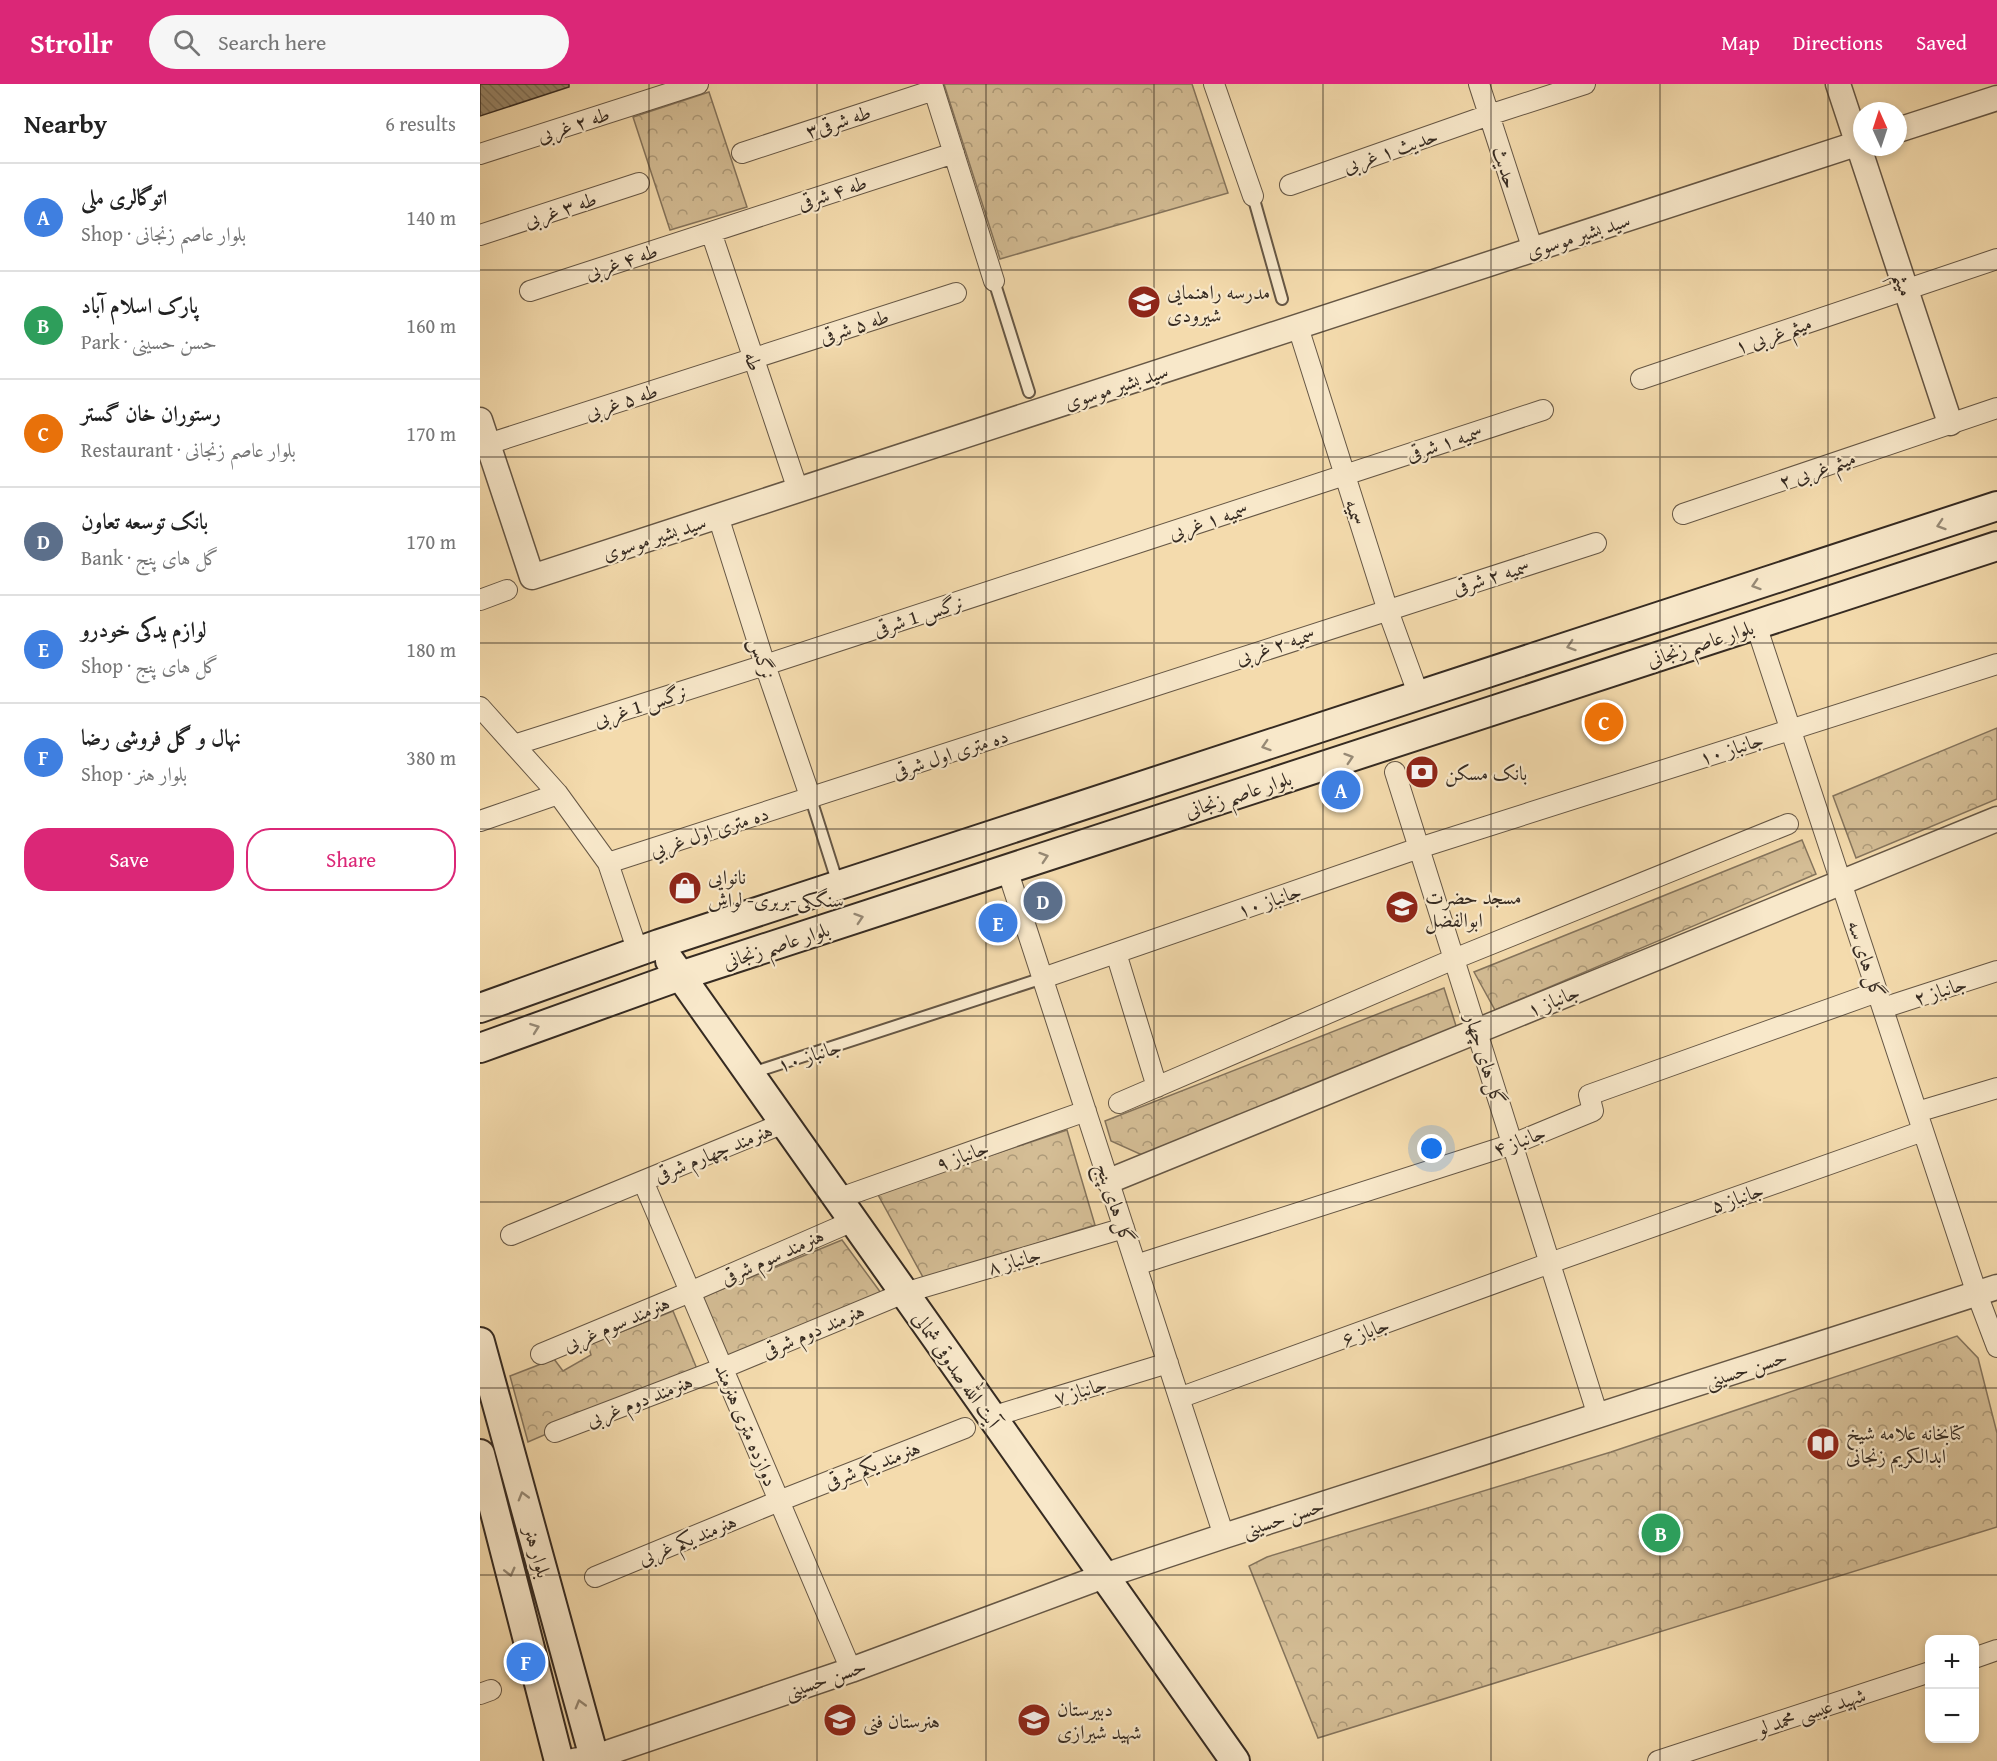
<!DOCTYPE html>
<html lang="en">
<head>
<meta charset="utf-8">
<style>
	body { margin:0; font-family:"Gentium Book Plus",Amiri,serif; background:#f6f6f6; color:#222 }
	.controls { position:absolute; right:18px; bottom:18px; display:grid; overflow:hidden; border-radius:12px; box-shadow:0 3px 9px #0003 }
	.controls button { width:54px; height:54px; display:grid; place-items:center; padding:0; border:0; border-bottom:2px solid #e0e0e0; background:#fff; color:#222; font:30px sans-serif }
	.compass { position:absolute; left:1373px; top:18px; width:54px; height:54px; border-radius:50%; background:#fff; box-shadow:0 3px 9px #0003; rotate:357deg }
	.you { position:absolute; left:952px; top:1065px; width:21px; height:21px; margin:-15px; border:4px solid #fff; border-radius:50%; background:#1a73e8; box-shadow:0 0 0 9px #1a73e833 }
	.badge { display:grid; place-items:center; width:39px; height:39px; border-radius:50%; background:#db2777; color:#fff; font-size:20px; font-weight:700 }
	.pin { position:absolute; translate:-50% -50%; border:3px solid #fff; box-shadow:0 2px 6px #0006 }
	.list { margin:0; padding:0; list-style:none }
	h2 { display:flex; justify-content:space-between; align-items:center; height:78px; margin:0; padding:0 24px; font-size:26px }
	h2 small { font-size:20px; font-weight:400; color:#767676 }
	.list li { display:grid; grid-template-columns:39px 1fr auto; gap:18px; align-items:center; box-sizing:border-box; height:108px; padding:0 24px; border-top:2px solid #e0e0e0 }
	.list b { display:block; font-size:22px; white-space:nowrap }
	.list p { margin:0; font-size:20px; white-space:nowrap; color:#767676 }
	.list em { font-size:20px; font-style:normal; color:#767676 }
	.actions { display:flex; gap:12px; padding:18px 24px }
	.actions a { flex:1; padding:14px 0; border:2px solid #db2777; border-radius:24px; text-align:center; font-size:21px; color:#db2777 }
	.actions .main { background:#db2777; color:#fff }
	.icon { flex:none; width:33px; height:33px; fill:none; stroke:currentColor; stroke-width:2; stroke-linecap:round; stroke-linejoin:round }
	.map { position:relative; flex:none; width:1517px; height:1677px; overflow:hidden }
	header { display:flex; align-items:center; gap:36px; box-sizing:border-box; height:84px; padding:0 30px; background:#db2777; color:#fff }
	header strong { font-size:28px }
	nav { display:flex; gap:33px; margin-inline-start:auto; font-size:21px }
	.search { width:420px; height:54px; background:#f6f6f6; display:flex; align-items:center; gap:15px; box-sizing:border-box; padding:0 21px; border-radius:33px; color:#767676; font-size:22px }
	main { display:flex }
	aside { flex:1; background:#fff }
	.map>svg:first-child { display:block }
	.park { fill:url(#park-crowns); stroke:#85745c; stroke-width:1.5 }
	.building { fill:url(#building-back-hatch); stroke:#362b22; stroke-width:1.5 }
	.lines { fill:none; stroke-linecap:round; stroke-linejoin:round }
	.service-casing { stroke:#665745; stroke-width:14 }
	.minor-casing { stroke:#665745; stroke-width:22 }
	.tertiary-casing { stroke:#665745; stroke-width:27 }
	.secondary-casing { stroke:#362b22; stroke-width:32 }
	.service { stroke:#f8e8ca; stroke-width:10 }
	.minor { stroke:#f8e8ca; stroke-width:20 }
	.tertiary { stroke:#f8e8ca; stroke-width:24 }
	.secondary { stroke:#f8e8ca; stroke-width:28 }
	.oneway { stroke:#978a76 }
	.grid { fill:none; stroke:#362b22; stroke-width:1.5; stroke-opacity:0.55 }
	.labels { text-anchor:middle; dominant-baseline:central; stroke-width:4.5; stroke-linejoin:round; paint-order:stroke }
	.street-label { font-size:20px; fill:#362b22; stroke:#f8e8ca }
	.poi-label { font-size:20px; fill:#362b22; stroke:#f8e8ca; text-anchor:start }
</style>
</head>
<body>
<header>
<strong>Strollr</strong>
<div class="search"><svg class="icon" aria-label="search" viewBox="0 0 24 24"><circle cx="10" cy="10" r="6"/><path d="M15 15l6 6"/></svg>Search here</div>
<nav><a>Map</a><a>Directions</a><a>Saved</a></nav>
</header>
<main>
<aside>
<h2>Nearby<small>6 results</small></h2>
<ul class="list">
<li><span class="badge" style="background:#3f7fe0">A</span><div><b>اتوگالری ملی</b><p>Shop · بلوار عاصم زنجانی</p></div><em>140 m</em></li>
<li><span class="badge" style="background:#2e9e5b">B</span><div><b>پارک اسلام آباد</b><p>Park · حسن حسینی</p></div><em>160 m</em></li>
<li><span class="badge" style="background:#e8710a">C</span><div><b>رستوران خان گستر</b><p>Restaurant · بلوار عاصم زنجانی</p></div><em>170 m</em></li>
<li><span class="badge" style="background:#5c6f8a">D</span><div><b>بانک توسعه تعاون</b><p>Bank · گل های پنج</p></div><em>170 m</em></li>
<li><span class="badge" style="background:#3f7fe0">E</span><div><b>لوازم یدکی خودرو</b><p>Shop · گل های پنج</p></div><em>180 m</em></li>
<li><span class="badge" style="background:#3f7fe0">F</span><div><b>نهال و گل فروشی رضا</b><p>Shop · بلوار هنر</p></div><em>380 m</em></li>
</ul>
<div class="actions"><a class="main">Save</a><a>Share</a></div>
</aside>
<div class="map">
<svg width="1517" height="1677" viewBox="0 0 1517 1677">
	<defs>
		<pattern id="park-crowns" width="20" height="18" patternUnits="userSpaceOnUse" patternTransform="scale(1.5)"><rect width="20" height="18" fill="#d4bd95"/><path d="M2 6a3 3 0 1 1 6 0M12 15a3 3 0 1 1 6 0" fill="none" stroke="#ad9a79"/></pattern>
		<pattern id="building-back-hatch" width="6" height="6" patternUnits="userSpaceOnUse" patternTransform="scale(1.5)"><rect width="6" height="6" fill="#99876a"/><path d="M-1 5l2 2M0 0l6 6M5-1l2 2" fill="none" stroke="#7e6f57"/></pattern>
	</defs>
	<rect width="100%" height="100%" fill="#f4dbad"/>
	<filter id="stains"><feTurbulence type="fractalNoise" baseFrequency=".00333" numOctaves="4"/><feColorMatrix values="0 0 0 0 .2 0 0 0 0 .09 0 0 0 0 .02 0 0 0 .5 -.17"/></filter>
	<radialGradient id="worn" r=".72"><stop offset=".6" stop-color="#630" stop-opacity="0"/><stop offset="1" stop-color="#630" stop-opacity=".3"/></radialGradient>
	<path class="park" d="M464 0H712L748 109 520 175Z
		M229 8 267 123 190 146 153 33Z
		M1517 644V715L1376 774 1353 712Z
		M1322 756 1336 790 1015 926 994 888Z
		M964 904 977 945 662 1071 631 1057 625 1037Z
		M587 1046 615 1141 444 1195 397 1109Z
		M362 1156 401 1209 248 1274 223 1213Z
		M193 1227 217 1285 48 1358 30 1292 74 1275 83 1287 111 1271 108 1261Z
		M1477 1252 1498 1274 1517 1349V1443L838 1654 769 1482 787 1473 1131 1368Z"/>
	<path class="building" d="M0 0H89V3L0 32Z"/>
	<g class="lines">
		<g class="service-casing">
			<path id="service" d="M773 112 802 215
				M514 197 549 308
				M331 715 358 800
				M272 989 563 894"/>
		</g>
		<g class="minor-casing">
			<path id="minor" d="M452 0 514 197
				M734 0 773 112
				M999 0 1053 166
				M262 69 454 6
				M0 70 218 0
				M810 101 1009 31 1105 0
				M231 148 318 406
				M0 151 159 99
				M50 207 474 69
				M818 243 907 524 939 612
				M1161 295 1517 175
				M8 360 476 209
				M1203 430 1517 324
				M238 432 285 581 331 715
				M0 516 27 506
				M1276 541 1497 1210 1517 1263
				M0 623 78 710 128 779 158 868
				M34 661 285 581 1063 326
				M915 688 1118 1332
				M0 737 78 710
				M128 779C458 674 786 563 1116 459
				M527 785 744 1452
				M636 869 677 1003
				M563 894 939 764 1517 580
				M1403 924 1517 887
				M639 1019 974 875 1308 740
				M1437 1028 1517 1004
				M163 1097 371 1586
				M357 1115 606 1027
				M31 1151 304 1039
				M656 1181 1033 1060 1113 1027 1109 1011 1397 908
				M61 1270 210 1208 373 1137
				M699 1314 1070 1179 1443 1047
				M511 1333 688 1279
				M75 1348 243 1284 424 1209 644 1144
				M115 1493 299 1417 485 1344
				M1494 1574 1517 1566
				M0 1610 11 1606
				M1178 1677 1450 1588"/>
		</g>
		<g class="tertiary-casing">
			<path id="tertiary" d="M1358 0 1470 339
				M1418 46 1517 14
				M0 336 52 493 1382 58
				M629 1097 1517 735
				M93 1677 115 1673 371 1586 624 1492 744 1452 1517 1203"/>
		</g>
		<g class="secondary-casing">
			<path id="secondary" d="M190 877 755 1677
				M0 924 179 860 1517 422
				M0 964 200 892 1517 462
				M0 1258 115 1677
				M0 1370 79 1677"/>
		</g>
		<use href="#service" class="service"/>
		<use href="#minor" class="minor"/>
		<use href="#tertiary" class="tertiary"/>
		<use href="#secondary" class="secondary"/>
	</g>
	<defs><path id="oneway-chevron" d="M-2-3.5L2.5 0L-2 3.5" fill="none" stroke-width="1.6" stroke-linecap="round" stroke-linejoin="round" transform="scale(1.5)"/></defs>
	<g class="oneway">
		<use href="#oneway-chevron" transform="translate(1461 441) rotate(162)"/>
		<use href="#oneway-chevron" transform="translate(1276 501) rotate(162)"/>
		<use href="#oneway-chevron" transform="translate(1091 562) rotate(162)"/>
		<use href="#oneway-chevron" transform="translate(786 662) rotate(162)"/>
		<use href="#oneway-chevron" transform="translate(869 674) rotate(-18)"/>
		<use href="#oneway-chevron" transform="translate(564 773) rotate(-18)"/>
		<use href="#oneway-chevron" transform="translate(379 834) rotate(-18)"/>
		<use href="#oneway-chevron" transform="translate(55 944) rotate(-20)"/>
		<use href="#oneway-chevron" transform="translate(43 1412) rotate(-106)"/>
		<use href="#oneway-chevron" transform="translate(30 1488) rotate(76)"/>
		<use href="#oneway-chevron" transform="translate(100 1620) rotate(-106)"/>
	</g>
	<path class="grid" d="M169 0V1677M337 0V1677M506 0V1677M674 0V1677M843 0V1677M1011 0V1677M1180 0V1677M1348 0V1677M0 186H1517M0 373H1517M0 559H1517M0 745H1517M0 932H1517M0 1118H1517M0 1304H1517M0 1491H1517"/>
	<defs>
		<g id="school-disc" transform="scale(1.725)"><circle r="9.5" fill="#8f2418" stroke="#f8e8ca"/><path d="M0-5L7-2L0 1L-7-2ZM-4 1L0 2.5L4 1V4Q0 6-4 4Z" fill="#fff"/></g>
		<g id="bank-disc" transform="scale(1.725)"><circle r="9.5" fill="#8f2418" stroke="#f8e8ca"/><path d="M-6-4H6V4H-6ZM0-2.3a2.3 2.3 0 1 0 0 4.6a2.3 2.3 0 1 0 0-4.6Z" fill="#fff"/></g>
		<g id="shop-disc" transform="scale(1.725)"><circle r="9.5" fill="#8f2418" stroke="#f8e8ca"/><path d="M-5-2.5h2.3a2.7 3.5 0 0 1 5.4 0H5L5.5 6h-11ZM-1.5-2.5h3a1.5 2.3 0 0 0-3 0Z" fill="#fff"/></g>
		<g id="library-disc" transform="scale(1.725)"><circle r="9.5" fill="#8f2418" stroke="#f8e8ca"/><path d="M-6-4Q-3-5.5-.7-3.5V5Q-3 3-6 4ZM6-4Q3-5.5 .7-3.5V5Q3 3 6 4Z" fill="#fff"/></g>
	</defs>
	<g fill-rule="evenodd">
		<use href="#school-disc" x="664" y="218"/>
		<use href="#bank-disc" x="942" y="688"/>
		<use href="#shop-disc" x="205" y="804"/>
		<use href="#school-disc" x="922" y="823"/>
		<use href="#library-disc" x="1343" y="1360"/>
		<use href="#school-disc" x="360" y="1636"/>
		<use href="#school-disc" x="554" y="1636"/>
	</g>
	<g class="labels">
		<g class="street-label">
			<text transform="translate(358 37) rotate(-18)">طه شرقی۳</text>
			<text transform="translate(93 40) rotate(-18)">طه ۲ غربی</text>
			<text transform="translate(910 66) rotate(-19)">حدیث ۱ غربی</text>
			<text transform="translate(1026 83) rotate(72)">حدیث</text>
			<text transform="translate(352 108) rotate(-18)">طه ۴ شرقی</text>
			<text transform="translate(80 125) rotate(-18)">طه ۳ غربی</text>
			<text transform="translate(1098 151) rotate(-18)">سید بشیر موسوی</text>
			<text transform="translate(141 177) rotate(-18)">طه ۴ غربی</text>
			<text transform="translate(1424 200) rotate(72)">میثم</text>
			<text transform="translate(374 242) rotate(-18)">طه ۵ شرقی</text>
			<text transform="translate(1293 250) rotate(-19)">میثم غربی ۱</text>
			<text transform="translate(274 277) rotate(71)">طه</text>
			<text transform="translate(636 302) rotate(-18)">سید بشیر موسوی</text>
			<text transform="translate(141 317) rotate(-18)">طه ۵ غربی</text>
			<text transform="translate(964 358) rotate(-18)">سمیه ۱ شرقی</text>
			<text transform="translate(1337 385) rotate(-19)">میثم غربی ۲</text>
			<text transform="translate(876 428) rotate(73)">سمیه</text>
			<text transform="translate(728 436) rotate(-18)">سمیه ۱ غربی</text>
			<text transform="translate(174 453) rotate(-18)">سید بشیر موسوی</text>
			<text transform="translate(1011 492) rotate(-17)">سمیه ۲ شرقی</text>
			<text transform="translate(438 531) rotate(-18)">نرگس 1 شرقی</text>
			<text transform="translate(1220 559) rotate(-18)">بلوار عاصم زنجانی</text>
			<text transform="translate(795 561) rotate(-18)">سمیه ۲ غربی</text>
			<text transform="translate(283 574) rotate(72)">نرگس</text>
			<text transform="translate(160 621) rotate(-18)">نرگس 1 غربی</text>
			<text transform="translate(1251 664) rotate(-18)">جانباز ۱۰</text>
			<text transform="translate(470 669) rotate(-18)">ده متری اول شرقی</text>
			<text transform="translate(758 710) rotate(-18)">بلوار عاصم زنجانی</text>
			<text transform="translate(229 747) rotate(-18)">ده متری اول غربي</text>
			<text transform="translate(789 816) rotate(-19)">جانباز ۱۰</text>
			<text transform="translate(296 861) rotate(-18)">بلوار عاصم زنجانی</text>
			<text transform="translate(1387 875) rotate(72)">گل های سه</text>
			<text transform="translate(1460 906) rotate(-18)">جانباز ۲</text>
			<text transform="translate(1073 916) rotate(-22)">جانباز ۱</text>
			<text transform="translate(329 971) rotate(-18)">جانباز ۱۰</text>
			<text transform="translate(1006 975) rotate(73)">گل های چهار</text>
			<text transform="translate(1039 1056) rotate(-21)">جانباز ۴</text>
			<text transform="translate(233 1068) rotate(-22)">هنرمند چهارم شرقی</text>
			<text transform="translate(482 1071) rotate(-20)">جانباز ۹</text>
			<text transform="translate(1257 1113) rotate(-19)">جانباز ۵</text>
			<text transform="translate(636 1119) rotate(72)">گل های پنج</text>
			<text transform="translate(292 1172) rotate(-24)">هنرمند سوم شرقی</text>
			<text transform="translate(534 1176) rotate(-16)">جانباز ۸</text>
			<text transform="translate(136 1239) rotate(-23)">هنرمند سوم غربی</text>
			<text transform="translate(333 1246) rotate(-23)">هنرمند دوم شرقی</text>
			<text transform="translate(885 1247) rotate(-20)">جاباز ۶</text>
			<text transform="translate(1266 1284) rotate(-18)">حسن حسینی</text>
			<text transform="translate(477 1285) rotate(55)">آیت الله صدوقی شمالی</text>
			<text transform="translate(600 1306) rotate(-17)">جانباز ۷</text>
			<text transform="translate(159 1316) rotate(-21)">هنرمند دوم غربی</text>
			<text transform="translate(267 1341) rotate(67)">دوازده متری هنرمند</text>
			<text transform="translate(392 1380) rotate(-21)">هنرمند یکم شرقی</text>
			<text transform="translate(803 1433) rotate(-18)">حسن حسینی</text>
			<text transform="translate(207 1455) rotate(-22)">هنرمند یکم غربی</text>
			<text transform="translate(58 1468) rotate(74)">بلوار هنر</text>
			<text transform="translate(345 1594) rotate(-19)">حسن حسینی</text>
			<text transform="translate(1331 1627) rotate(-18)">شهید عیسی محمد لو</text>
		</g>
		<g class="poi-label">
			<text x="687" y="207">مدرسه راهنمایی<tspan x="687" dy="23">شیرودی</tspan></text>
			<text x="965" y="688">بانک مسکن</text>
			<text x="228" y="792">نانوایی<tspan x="228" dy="23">سنگکی-بربری- لواش</tspan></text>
			<text x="945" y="812">مسجد حضرت<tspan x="945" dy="23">ابوالفضل</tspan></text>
			<text x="1366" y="1348">کتابخانه علامه شیخ<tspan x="1366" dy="23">ابدالکریم زنجانی</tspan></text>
			<text x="577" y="1624">دبیرستان<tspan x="577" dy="23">شهید شیرازی</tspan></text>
			<text x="383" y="1636">هنرستان فنی</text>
		</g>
	</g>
	<rect width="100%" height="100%" filter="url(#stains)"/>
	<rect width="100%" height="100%" fill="url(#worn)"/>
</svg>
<div class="controls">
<button>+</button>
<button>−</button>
</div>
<svg class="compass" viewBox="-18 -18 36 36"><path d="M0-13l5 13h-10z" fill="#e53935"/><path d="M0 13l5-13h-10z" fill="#767676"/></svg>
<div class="you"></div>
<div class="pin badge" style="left:861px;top:706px;background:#3f7fe0">A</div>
<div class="pin badge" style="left:1181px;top:1449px;background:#2e9e5b">B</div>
<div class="pin badge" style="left:1124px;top:638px;background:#e8710a">C</div>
<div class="pin badge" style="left:563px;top:817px;background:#5c6f8a">D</div>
<div class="pin badge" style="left:518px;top:839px;background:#3f7fe0">E</div>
<div class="pin badge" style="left:46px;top:1578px;background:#3f7fe0">F</div>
</div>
</main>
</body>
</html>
